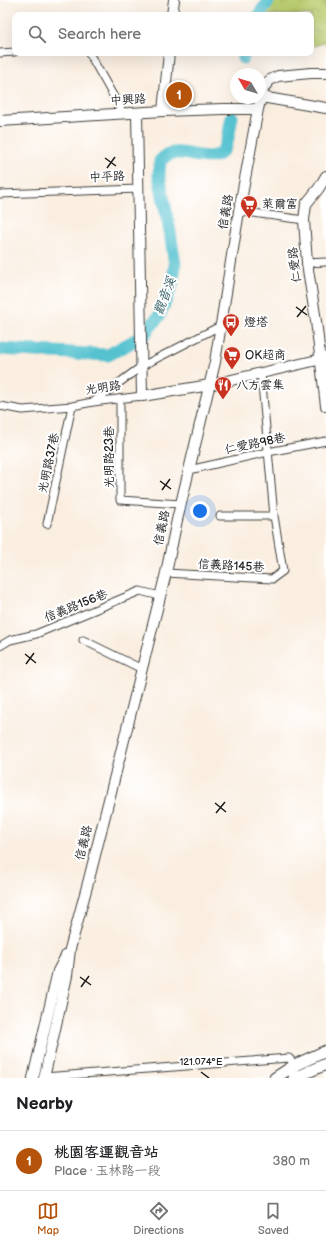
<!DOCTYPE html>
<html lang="en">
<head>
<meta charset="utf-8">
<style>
	body { margin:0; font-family:"Balsamiq Sans","LXGW WenKai TC",sans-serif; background:#f2f2f2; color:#202124 }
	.compass { position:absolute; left:230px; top:68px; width:36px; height:36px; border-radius:50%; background:#fff; box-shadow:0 4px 16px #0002; rotate:308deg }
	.you { position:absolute; left:200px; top:511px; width:14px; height:14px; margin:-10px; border:3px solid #fff; border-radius:50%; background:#1a73e8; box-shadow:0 0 0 6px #1a73e833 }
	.badge { display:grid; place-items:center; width:26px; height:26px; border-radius:50%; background:#b45309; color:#fff; font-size:13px; font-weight:700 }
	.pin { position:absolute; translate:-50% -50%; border:2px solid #fff; box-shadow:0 1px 4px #0006 }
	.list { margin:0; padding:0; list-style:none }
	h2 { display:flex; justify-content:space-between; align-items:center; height:52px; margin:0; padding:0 16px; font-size:17px }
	h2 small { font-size:13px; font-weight:400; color:#757577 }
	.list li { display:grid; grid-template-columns:26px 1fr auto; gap:12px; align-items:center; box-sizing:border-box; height:60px; padding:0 16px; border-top:1px solid #e0e0e0 }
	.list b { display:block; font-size:15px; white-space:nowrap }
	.list p { margin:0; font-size:13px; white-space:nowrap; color:#757577 }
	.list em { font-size:13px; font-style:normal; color:#757577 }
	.icon { flex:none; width:22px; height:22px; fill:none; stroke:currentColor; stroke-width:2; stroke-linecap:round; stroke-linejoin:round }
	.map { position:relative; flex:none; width:326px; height:1078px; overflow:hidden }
	.search { position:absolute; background:#fff; box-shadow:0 4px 16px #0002; left:12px; right:12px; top:12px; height:44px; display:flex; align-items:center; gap:10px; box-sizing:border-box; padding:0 14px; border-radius:8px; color:#757577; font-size:15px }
	.sheet { height:112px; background:#fff }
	nav { display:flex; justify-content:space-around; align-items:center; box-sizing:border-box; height:56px; border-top:1px solid #e0e0e0; background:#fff; font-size:11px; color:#757577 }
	nav a { display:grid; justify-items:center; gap:2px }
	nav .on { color:#b45309 }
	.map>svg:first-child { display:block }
	.park { fill:url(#park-crowns); stroke:#6b7446 }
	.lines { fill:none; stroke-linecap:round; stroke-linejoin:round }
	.river { stroke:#56c2d0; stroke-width:13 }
	.street-casing { stroke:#3d3c39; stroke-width:9 }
	.secondary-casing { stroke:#3d3c39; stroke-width:12 }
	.primary-casing { stroke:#3d3c39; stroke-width:13 }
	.street { stroke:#fff; stroke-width:7 }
	.secondary { stroke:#fff; stroke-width:10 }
	.primary { stroke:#fff; stroke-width:11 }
	.ticks { fill:none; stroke:#1c1c1c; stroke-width:1.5 }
	.labels { text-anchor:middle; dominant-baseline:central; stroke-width:4; stroke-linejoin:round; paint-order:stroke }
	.street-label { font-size:12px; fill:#1c1c1c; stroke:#fff }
	.poi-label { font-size:12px; fill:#1c1c1c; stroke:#fff; text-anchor:start }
	.water-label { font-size:13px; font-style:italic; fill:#335e64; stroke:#fff }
	.ticks-label { font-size:10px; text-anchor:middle; fill:#1c1c1c; stroke:#fff; stroke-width:4; stroke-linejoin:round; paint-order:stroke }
</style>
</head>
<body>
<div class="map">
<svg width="326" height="1078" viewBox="0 0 326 1078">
	<defs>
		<pattern id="park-crowns" width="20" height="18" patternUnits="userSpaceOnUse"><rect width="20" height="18" fill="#bacc6f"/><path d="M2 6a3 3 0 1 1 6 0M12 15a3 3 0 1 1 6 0" fill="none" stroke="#9faf60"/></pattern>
	</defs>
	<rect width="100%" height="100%" fill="#fff"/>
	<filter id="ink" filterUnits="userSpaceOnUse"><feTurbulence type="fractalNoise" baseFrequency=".025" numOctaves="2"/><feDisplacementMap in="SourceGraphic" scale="8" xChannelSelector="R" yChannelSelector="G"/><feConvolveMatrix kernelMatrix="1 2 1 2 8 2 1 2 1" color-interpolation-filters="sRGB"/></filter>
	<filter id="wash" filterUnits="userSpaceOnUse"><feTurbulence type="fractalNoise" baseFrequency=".012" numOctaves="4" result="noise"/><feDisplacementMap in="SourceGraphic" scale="16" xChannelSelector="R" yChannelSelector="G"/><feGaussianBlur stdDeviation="0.9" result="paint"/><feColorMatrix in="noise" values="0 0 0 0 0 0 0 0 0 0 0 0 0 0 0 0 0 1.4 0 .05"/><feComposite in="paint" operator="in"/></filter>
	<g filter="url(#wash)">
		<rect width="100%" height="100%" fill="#faeee0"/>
		<path class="park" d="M269 0H326V42L311 47V15H259Z"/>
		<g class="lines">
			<path class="river" d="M259 15 269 0
				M243 58V53
				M0 349 108 355 143 336 159 316 172 286 175 265 170 232 159 175 160 161C164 157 167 154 173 153 188 150 215 167 225 147 229 140 230 125 232 117"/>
		</g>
	</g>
	<g filter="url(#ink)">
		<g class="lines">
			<g class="street-casing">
				<path id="street" d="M0 53 15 52
					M89 53 123 113
					M0 194 139 189
					M239 211 304 220
					M307 263 326 262
					M93 402 142 366 222 325
					M120 402V500L181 504
					M0 406 23 410 72 406 93 402 142 396
					M189 470 268 452 326 441
					M220 516H274
					M47 524 72 406
					M166 573 272 579 283 571 274 516 261 373
					M83 640 142 669
					M0 646 10 640 36 634 140 591 160 596
					M44 1077 289 1058 295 1065V1068"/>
			</g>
			<g class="secondary-casing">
				<path id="secondary" d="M172 15 174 0
					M261 97 326 108
					M163 111 169 53
					M137 113 142 396 210 385 326 358
					M0 121 163 111 223 109H258
					M326 176 319 188 306 204 304 220 307 263 316 321 326 406
					M33 1078 58 971 67 954
					M44 1078 67 976 70 949 89 879 166 573 177 520 215 362 239 211 258 109 264 87 270 80 278 76 311 73H326"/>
			</g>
			<g class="primary-casing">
				<path id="primary" d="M275 1078 295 1065 326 1051
					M294 1078 326 1064"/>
			</g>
			<use href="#street" class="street"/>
			<use href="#secondary" class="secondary"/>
			<use href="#primary" class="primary"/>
		</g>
	</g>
	<path class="ticks" d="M105 158 116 166M107 168 115 157M296 307 307 315M297 317 306 306M160 481 171 489M162 490 170 479M25 654 36 663M26 664 34 653M215 803 226 812M216 813 225 802M80 977 91 985M81 987 89 976M201 1072 209 1078"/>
	<defs>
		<g id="supermarket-pin" transform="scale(0.9)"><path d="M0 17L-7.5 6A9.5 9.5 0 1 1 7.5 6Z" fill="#c8321e" stroke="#fff"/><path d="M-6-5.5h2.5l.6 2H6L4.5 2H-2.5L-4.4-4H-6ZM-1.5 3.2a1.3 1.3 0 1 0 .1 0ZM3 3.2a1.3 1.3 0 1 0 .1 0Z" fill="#fff"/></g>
		<g id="bus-pin" transform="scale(0.9)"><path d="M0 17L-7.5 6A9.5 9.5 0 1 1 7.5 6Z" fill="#c8321e" stroke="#fff"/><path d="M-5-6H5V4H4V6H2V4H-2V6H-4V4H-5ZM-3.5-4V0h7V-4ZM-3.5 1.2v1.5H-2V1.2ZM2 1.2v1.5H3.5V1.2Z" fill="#fff"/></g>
		<g id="restaurant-pin" transform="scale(0.9)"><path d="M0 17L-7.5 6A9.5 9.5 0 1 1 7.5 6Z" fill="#c8321e" stroke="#fff"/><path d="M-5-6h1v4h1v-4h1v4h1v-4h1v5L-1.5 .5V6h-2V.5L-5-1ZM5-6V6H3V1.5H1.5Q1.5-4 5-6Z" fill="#fff"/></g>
	</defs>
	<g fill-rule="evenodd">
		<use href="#supermarket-pin" x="249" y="204"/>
		<use href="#bus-pin" x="231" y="322"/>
		<use href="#supermarket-pin" x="232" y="355"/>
		<use href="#restaurant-pin" x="223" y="385"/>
	</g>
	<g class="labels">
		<g class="street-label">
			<text transform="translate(128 100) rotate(-3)">中興路</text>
			<text transform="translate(107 177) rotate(-2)">中平路</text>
			<text transform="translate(226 212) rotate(-80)">信義路</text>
			<text transform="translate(295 265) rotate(-97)">仁愛路</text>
			<text transform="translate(103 388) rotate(-8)">光明路</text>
			<text transform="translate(255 444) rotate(-12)">仁愛路98巷</text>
			<text transform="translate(109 457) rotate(-90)">光明路23巷</text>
			<text transform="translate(49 463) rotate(-78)">光明路37巷</text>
			<text transform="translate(162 528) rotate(-78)">信義路</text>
			<text transform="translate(231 566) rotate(3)">信義路145巷</text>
			<text transform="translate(76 606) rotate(-22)">信義路156巷</text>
			<text transform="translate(84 843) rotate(-76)">信義路</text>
		</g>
		<g class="poi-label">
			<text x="262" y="204">萊爾富</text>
			<text x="244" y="322">燈塔</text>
			<text x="245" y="355">OK超商</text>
			<text x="236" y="385">八方雲集</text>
		</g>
		<g class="water-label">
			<text transform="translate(165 296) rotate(-69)">觀音溪</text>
		</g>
	</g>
	<g class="ticks-label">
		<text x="201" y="1065">121.074°E</text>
	</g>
</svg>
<svg class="compass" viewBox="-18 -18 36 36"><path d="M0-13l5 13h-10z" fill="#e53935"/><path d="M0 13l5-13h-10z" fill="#757577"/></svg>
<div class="you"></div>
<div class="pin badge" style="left:179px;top:95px">1</div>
<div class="search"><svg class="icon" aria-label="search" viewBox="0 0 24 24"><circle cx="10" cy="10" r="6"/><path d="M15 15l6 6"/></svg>Search here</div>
</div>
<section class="sheet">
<h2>Nearby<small></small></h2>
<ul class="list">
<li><span class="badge">1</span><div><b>桃園客運觀音站</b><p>Place · 玉林路一段</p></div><em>380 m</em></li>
</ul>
</section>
<nav>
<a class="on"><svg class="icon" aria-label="map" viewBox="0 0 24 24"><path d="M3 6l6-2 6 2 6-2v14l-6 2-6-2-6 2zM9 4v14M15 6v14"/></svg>Map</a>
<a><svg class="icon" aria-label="directions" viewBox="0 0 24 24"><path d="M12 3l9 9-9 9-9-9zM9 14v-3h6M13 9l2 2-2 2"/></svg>Directions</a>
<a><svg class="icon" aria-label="saved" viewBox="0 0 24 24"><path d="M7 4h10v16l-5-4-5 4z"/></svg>Saved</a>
</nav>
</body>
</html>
